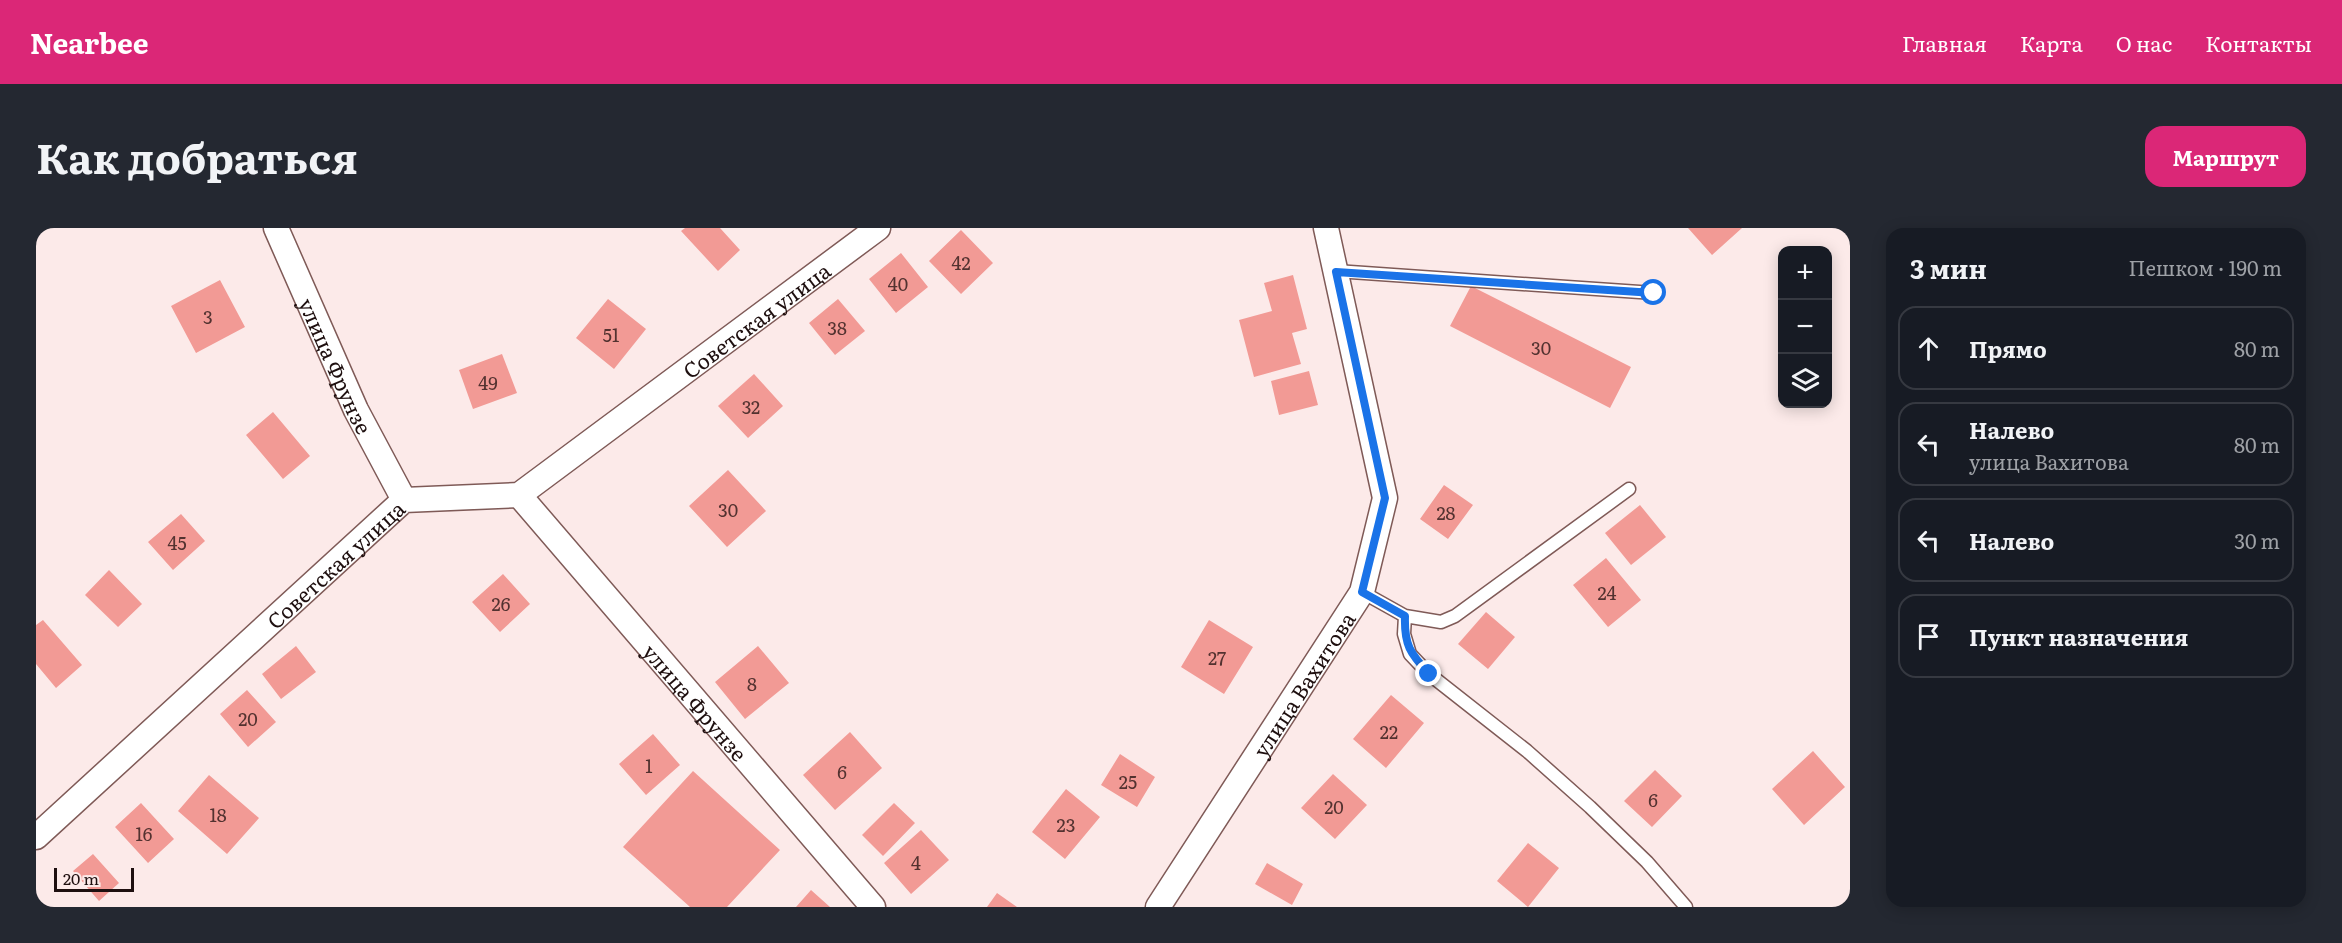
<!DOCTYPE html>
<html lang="ru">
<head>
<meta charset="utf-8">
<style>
	body { margin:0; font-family:Literata,serif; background:#242831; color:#f1f3f6 }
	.controls { position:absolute; right:18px; top:18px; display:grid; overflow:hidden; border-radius:12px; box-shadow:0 3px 15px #0003 }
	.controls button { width:54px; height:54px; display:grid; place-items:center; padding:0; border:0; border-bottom:2px solid #363941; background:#171b24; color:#f1f3f6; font:30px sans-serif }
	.scale { position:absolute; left:18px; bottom:15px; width:80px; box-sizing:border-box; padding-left:6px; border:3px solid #1e0f0f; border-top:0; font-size:16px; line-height:21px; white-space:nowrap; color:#1e0f0f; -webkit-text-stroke:4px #fceae9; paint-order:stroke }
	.stop { position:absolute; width:18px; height:18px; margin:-14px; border:4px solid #1a73e8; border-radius:50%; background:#fff }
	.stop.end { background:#1a73e8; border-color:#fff; box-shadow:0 2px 6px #0008 }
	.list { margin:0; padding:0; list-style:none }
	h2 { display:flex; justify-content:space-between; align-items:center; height:78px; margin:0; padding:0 24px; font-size:26px }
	h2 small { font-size:20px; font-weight:400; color:#9ea1a6 }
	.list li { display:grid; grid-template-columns:39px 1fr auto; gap:18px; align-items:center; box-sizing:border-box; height:84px; margin:0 12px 12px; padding:0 12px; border:2px solid #363941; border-radius:18px }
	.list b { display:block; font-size:22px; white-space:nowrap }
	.list p { margin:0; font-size:20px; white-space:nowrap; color:#9ea1a6 }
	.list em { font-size:20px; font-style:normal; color:#9ea1a6 }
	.icon { flex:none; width:33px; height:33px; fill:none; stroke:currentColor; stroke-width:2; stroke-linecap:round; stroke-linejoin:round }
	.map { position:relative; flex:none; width:1814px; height:679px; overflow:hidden; border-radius:18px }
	header { display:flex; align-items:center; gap:36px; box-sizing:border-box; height:84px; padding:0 30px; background:#db2777; color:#fff }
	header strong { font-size:28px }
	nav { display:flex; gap:33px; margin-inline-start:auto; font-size:21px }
	.intro { display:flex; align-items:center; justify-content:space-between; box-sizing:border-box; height:144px; padding:0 36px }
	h1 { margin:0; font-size:42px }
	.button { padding:15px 27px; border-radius:18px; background:#db2777; color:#fff; font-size:21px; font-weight:700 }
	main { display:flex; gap:36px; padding:0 36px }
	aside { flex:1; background:#171b24; border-radius:18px; box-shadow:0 3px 15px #0003 }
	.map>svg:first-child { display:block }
	.building { fill:#f29a95 }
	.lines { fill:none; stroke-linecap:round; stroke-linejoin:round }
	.lane-casing { stroke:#7f5a57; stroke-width:15 }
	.street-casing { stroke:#7f5a57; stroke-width:27 }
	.lane { stroke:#fff; stroke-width:12 }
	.street { stroke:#fff; stroke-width:24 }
	.route { stroke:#1a73e8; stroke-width:8 }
	.labels { text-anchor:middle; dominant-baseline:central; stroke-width:6; stroke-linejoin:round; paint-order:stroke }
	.number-label { font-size:18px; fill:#533230 }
	.street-label { font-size:21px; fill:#1e0f0f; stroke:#fceae9 }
</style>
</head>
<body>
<header>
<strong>Nearbee</strong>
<nav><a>Главная</a><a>Карта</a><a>О нас</a><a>Контакты</a></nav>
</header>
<div class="intro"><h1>Как добраться</h1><a class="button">Маршрут</a></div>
<main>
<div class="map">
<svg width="1814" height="679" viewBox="0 0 1814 679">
	<rect width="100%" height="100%" fill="#fceae9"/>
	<path class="building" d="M649 0H684L704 22 682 43 645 3Z
		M1652 0H1706L1676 27Z
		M925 2 957 35 925 66 893 33Z
		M865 25 892 59 860 85 833 51Z
		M1257 47 1271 101 1256 105 1265 136 1218 149 1203 92 1236 83 1228 55Z
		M184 52 209 99 160 125 135 78Z
		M1435 58 1595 139 1574 180 1414 98Z
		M572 71 610 101 578 141 540 110Z
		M802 71 829 103 799 127 773 95Z
		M466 126 481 165 437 181 423 142Z
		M1273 143 1282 177 1243 187 1235 153Z
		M718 146 747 178 712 210 682 178Z
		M237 184 274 228 247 251 210 207Z
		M692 242 730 283 691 319 653 278Z
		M1408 257 1437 277 1412 311 1384 291Z
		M1604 277 1630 309 1595 337 1569 305Z
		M145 286 169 313 137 342 112 314Z
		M1570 330 1605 372 1572 399 1537 357Z
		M73 342 106 376 82 399 49 367Z
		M467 346 494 376 464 404 436 374Z
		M1450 384 1479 409 1452 441 1422 416Z
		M7 392 46 437 20 460 0 436V397Z
		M1173 392 1217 419 1188 466 1145 439Z
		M260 418 280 444 245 471 226 446Z
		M722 418 753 455 709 491 679 454Z
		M211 462 240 494 212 519 184 486Z
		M1355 467 1388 495 1350 540 1317 511Z
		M814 504 846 540 799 582 767 547Z
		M617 506 644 537 610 567 583 536Z
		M1777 523 1809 559 1768 597 1736 561Z
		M1084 526 1119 549 1101 579 1065 557Z
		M1619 542 1646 568 1616 599 1588 573Z
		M657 543 744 622 691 679H654L587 619Z
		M1297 546 1331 577 1299 611 1265 580Z
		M173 547 223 590 191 626 142 583Z
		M1030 561 1064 589 1029 631 996 604Z
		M105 575 138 611 112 635 79 599Z
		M858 575 879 595 847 628 826 607Z
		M885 602 913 632 875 666 848 635Z
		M1492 615 1523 640 1492 679 1461 653Z
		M57 626 83 655 63 673 37 643Z
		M1231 635 1267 656 1256 677 1219 656Z
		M775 662 794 679H760Z
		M961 665 981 679H951Z"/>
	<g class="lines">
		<g class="lane-casing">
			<path id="lane" d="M1300 43 1618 65
				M1326 364 1369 388 1368 406 1374 426 1393 446 1491 523 1554 579 1611 634 1650 679
				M1369 388 1405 394 1419 388 1593 261"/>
		</g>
		<g class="street-casing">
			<g id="street">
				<path id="s1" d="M240 0 320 182 368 272"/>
				<path id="s2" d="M483 267 837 679"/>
				<path id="s3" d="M0 609 368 272 483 267 842 0"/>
				<path id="s4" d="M1122 679 1326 364 1349 270 1290 0"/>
			</g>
		</g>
		<use href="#lane" class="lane"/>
		<use href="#street" class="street"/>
	</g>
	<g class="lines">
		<path class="route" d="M1393 446C1374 425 1368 417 1369 388L1326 364 1349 270 1300 44 1618 65"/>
	</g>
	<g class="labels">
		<g class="number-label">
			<text x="925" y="34">42</text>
			<text x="862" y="55">40</text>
			<text x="172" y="88">3</text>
			<text x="801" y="99">38</text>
			<text x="575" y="106">51</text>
			<text x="1505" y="119">30</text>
			<text x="452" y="154">49</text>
			<text x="715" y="178">32</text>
			<text x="692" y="281">30</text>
			<text x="1410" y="284">28</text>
			<text x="141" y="314">45</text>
			<text x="1571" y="364">24</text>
			<text x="465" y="375">26</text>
			<text x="1181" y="429">27</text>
			<text x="716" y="455">8</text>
			<text x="212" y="490">20</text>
			<text x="1353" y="503">22</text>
			<text x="613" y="537">1</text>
			<text x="806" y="543">6</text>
			<text x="1092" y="553">25</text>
			<text x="1617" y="571">6</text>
			<text x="1298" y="578">20</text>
			<text x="182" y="586">18</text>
			<text x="1030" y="596">23</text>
			<text x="108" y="605">16</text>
			<text x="880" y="634">4</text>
		</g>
		<g class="street-label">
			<text stroke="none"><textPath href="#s3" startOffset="909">Советская улица</textPath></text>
			<text stroke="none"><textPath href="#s1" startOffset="150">улица Фрунзе</textPath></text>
			<text stroke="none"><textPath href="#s3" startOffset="405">Советская улица</textPath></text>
			<text stroke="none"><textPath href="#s4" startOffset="266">улица Вахитова</textPath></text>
			<text stroke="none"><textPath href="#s2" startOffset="272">улица Фрунзе</textPath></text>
		</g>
	</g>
</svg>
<div class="controls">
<button>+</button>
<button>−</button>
<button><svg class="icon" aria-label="layers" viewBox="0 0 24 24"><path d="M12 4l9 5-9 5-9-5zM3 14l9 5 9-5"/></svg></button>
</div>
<div class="scale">20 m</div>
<div class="stop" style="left:1618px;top:65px"></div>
<div class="stop end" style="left:1393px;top:446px"></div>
</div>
<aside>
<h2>3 мин<small>Пешком · 190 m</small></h2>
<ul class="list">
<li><svg class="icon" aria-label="ahead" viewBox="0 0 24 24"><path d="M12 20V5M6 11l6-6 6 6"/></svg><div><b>Прямо</b></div><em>80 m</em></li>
<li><svg class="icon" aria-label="left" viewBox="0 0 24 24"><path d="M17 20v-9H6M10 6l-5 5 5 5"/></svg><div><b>Налево</b><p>улица Вахитова</p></div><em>80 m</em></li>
<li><svg class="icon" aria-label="left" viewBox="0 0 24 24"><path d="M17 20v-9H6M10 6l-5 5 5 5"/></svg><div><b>Налево</b></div><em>30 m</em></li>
<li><svg class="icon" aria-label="arrive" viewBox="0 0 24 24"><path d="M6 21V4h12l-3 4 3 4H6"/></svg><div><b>Пункт назначения</b></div></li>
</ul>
</aside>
</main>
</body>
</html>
